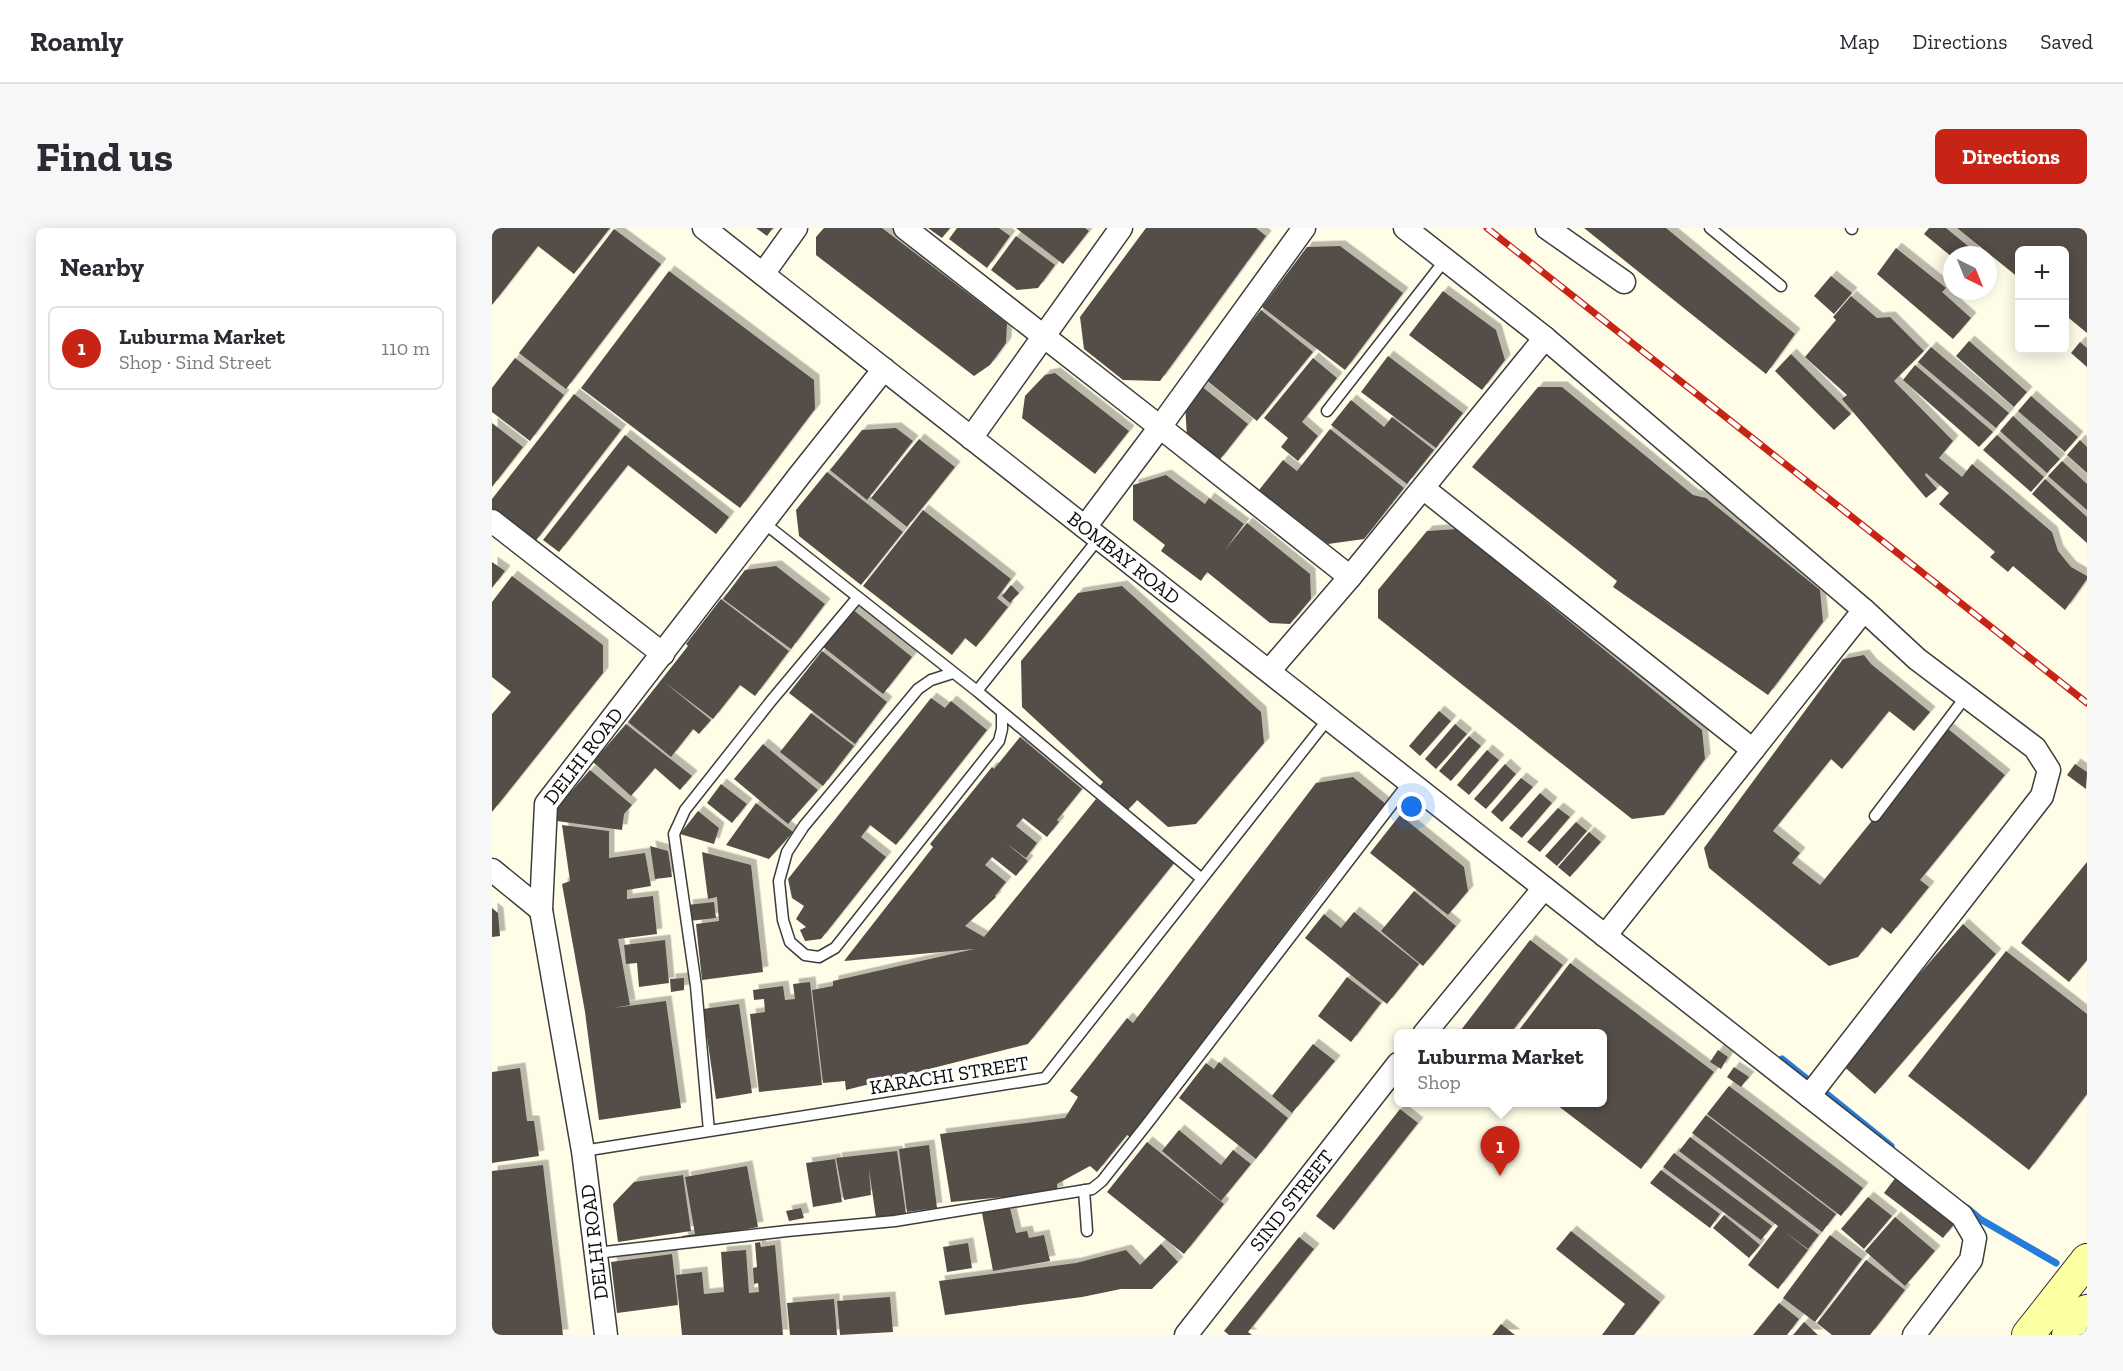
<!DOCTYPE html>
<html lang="en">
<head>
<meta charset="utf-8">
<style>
	body { margin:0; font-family:"Zilla Slab",serif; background:#f7f7f7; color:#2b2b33 }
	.controls { position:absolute; right:18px; top:18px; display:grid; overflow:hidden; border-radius:9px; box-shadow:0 3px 15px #0003 }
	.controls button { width:54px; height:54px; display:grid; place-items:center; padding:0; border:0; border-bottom:2px solid #e1e1e2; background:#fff; color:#2b2b33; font:30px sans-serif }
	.compass { position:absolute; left:1451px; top:18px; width:54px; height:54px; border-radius:50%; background:#fff; box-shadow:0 3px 15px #0003; rotate:137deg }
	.you { position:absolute; left:920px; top:579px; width:21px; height:21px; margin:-15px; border:4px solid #fff; border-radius:50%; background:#1a73e8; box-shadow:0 0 0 9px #1a73e833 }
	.badge { display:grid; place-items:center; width:39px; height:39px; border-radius:50%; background:#c72415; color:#fff; font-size:20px; font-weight:700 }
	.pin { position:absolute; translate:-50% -50px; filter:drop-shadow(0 2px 3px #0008) }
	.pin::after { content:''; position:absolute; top:32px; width:21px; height:18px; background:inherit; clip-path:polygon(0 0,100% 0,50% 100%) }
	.popup { position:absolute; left:902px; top:801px; width:213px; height:78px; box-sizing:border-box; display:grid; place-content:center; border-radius:9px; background:#fff; filter:drop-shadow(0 2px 4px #0005); font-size:20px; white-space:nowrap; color:#7c7c81 }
	.popup b { font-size:22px; color:#2b2b33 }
	.popup::after { content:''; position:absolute; left:50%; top:100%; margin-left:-12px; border:12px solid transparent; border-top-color:#fff }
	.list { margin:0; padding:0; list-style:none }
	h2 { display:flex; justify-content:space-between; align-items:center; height:78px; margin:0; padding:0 24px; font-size:26px }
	h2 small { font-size:20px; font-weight:400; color:#7c7c81 }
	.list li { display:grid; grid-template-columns:39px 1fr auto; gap:18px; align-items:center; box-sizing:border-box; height:84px; margin:0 12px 12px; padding:0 12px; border:2px solid #e1e1e2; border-radius:9px }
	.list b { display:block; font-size:22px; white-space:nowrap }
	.list p { margin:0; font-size:20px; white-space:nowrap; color:#7c7c81 }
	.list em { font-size:20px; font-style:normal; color:#7c7c81 }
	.map { position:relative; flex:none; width:1595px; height:1107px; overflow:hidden; border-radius:9px }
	header { display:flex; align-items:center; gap:36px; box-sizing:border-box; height:84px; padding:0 30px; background:#fff; border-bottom:2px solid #e1e1e2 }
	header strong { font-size:28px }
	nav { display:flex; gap:33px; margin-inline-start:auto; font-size:21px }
	.intro { display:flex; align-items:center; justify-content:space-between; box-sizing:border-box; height:144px; padding:0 36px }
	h1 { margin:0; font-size:42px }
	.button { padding:15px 27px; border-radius:9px; background:#c72415; color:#fff; font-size:21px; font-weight:700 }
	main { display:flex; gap:36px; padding:0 36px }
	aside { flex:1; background:#fff; border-radius:9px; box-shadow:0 3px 15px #0003 }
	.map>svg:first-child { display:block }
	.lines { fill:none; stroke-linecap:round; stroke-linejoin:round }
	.stream { stroke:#267bdb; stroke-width:7 }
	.building { fill:#544d46; filter:url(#shadow) }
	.lane-casing { stroke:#3d3d3d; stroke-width:13 }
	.street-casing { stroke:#3d3d3d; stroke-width:25 }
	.secondary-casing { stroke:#2c2c2c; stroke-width:34 }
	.lane { stroke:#fff; stroke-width:10 }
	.street { stroke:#fff; stroke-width:22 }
	.secondary { stroke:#fdffa3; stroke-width:32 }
	.rail-casing { stroke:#c72415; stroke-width:7 }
	.rail { stroke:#fff; stroke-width:4.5; stroke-dasharray:14; stroke-linecap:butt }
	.labels { text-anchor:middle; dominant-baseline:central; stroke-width:6; stroke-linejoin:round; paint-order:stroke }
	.street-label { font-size:20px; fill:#0a0a0a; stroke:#fff }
</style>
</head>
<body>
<header>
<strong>Roamly</strong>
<nav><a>Map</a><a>Directions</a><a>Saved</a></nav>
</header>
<div class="intro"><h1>Find us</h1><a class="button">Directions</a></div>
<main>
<aside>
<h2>Nearby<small></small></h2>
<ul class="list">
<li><span class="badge">1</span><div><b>Luburma Market</b><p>Shop · Sind Street</p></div><em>110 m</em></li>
</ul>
</aside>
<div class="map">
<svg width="1595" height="1107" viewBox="0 0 1595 1107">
	<defs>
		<filter id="shadow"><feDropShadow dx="5.5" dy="-5.5" stdDeviation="0" flood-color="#0004"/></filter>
	</defs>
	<rect width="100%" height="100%" fill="#fffde8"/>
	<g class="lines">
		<path class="stream" d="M1290 831 1320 855
			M1331 863 1399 918
			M1475 980 1488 991 1564 1035"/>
	</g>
	<path class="building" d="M0 0H118L82 46 46 18 0 77Z
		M264 0H281L275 8Z
		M332 0H390L515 95 514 115 498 137 482 148 324 27V9Z
		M436 0H458L450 10Z
		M465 0H507L518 8 495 40 457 11Z
		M524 0H593L597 3 571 36Z
		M654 0H764L774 8 668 153 631 152 592 121 588 89Z
		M1092 0H1174L1303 106 1274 146Z
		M1437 0H1454L1482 23 1479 27H1460V29L1432 6Z
		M1465 0H1595V105L1572 86V22H1527V50Z
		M122 1 169 36 74 161 27 125Z
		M524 8 563 37 546 60 525 62 499 42Z
		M848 18 911 65 853 142 770 79 815 19Z
		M1404 20 1454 60 1450 64 1479 90 1461 111 1385 46Z
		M177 43 322 152 323 181 248 280 89 160Z
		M1339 48 1360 65 1342 86 1322 68Z
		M951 63 1004 102 1013 132 990 162 917 107Z
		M1359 68 1385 90 1398 89 1432 123 1402 153 1461 213 1447 230 1470 249 1480 236 1560 304 1566 323 1579 339 1595 348V351L1573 382 1521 338 1516 344 1498 329 1503 324 1447 276 1457 265 1434 245 1433 247 1445 261 1434 270 1350 171 1355 167 1313 129 1344 92 1341 89Z
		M769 82 821 124 765 193 713 151Z
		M1477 113 1535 164 1522 179 1464 128Z
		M1588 114 1595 120V139L1579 125Z
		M1439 119 1517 185 1504 200 1426 134Z
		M1299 126 1359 186 1342 202 1283 143Z
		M896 128 971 185 944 220 869 164Z
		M23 130 72 167 38 213 0 184V160Z
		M821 130 845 150 810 194 826 208 806 233 789 219 796 210 772 190Z
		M1423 137 1501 204 1487 219 1411 152Z
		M563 145 637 203 603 246 530 190 533 168 553 147Z
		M708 157 756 196 726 234 695 210 693 176Z
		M1046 159H1070L1201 267 1214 270 1328 362 1331 394 1276 467 1121 359 1125 353 980 239Z
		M82 166 129 202 42 315 0 282V271Z
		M1539 168 1586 209 1573 224 1526 183Z
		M859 172 892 199 900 189 942 222 915 256 839 197Z
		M1521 188 1568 231 1555 245 1508 203Z
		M0 195 31 219 0 259Z
		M404 200 421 213 375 272 338 242 370 202Z
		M838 201 912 260 872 311 836 316 767 262 791 232 805 243Z
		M133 207 237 289 224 306 136 237 67 324 51 312Z
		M1505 207 1552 249 1539 264 1491 222Z
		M427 211 463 239 415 299 379 270Z
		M1588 212 1595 219V245L1575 227Z
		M1570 233 1595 256V282L1556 248Z
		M335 244 411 304 369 357 307 308 304 282Z
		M674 247 713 276 717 270 752 296 733 322 755 295 818 346 819 371 798 396 778 395 715 344 709 353 669 323 673 317 641 292V257Z
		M1553 251 1595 289V315L1540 266Z
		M431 282 519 351 505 370 516 379 484 419 473 410 460 427 371 358Z
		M965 301 1210 502 1213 531 1172 587 1140 591 886 390V362L935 303Z
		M0 334 13 343 0 360Z
		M284 338 333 376 299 421 231 371 253 342Z
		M20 348 111 417V445L0 584V486L19 464 0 449V374Z
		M519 357 527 365 518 375 510 368Z
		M630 358 769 484 772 515 704 596 676 599 645 572 634 584 606 560 611 554 530 479 529 433 586 365Z
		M229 371 297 423 263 468 248 457 221 491 172 454 219 492 207 506 201 501 179 529 136 494 196 418 194 416Z
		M360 381 420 429 391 466 330 418Z
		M330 423 395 474 363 516 297 465Z
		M1372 427 1379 436 1438 484 1422 503 1397 483 1350 541 1339 531 1281 603 1308 625 1300 635 1328 657 1455 500 1513 547 1428 652 1437 659 1399 706 1390 699 1366 729 1337 738 1217 640 1212 620 1351 431Z
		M439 470 453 480 459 473 495 502 404 617 378 597 369 609 394 629 329 711 313 713 308 702 314 699 304 691 312 678 300 670 296 651Z
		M947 483 959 493 928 528 917 518Z
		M319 485 362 518 331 558 288 524Z
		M134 496 200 548 188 562 163 540 139 568 101 534Z
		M963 496 975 506 944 541 933 531Z
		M977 508 989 518 959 553 947 543Z
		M528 509 590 561 565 592 567 594 555 609 531 590 524 598 545 615 534 630 515 616 536 633 524 648 500 629 493 637 514 654 503 668 504 669 473 698 492 709 604 571 682 635 536 816 354 862 353 853 331 855 320 762 341 758V753L482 721 352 733 441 619 438 616 500 539 502 541Z
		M271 516 326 562 296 596 242 551Z
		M995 522 1007 532 977 567 965 557Z
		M1013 536 1024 546 994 581 982 571Z
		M1583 536 1595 544 1594 561 1575 547Z
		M98 542 140 577 132 586 130 602 65 593 64 581Z
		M861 549 895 577 830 656 640 910 635 907 605 944 598 938 565 956 566 964 459 974 448 906 573 890 586 869 578 863 635 790 641 795 824 555Z
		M1029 550 1041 559 1010 594 999 584Z
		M229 556 255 576 240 595 215 575Z
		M1048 565 1060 575 1030 610 1017 600Z
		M264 575 301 604 277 631 234 617Z
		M1066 580 1078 589 1048 624 1035 614Z
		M206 583 227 600 222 616 188 606Z
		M908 587 972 639 976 663 956 687 878 625Z
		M1084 594 1095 603 1065 638 1053 628Z
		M70 597 117 603V630L153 625 159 658 135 662V671L161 668 165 706 126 711 138 777 121 780 174 773 189 880 107 892 93 784 70 656 78 653Z
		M1097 604 1109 614 1078 649 1066 639Z
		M158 618 176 623 180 649 163 651Z
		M210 624 259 637 271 744 210 752 204 696 227 693 225 669 216 671Z
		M1595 634V732L1577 754 1529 715Z
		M922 663 964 698 931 738 889 703Z
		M222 674 224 690 197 693 195 677Z
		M0 680 6 685 8 708 0 709Z
		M862 684 927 736 895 776 813 710 832 686 849 700Z
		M1471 696 1504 726 1383 866 1349 836Z
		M173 712 177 755 147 759 145 735 134 736 132 717Z
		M1038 712 1071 737 1018 806H966Z
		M1514 723 1595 786V866L1537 942 1416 848Z
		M1078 735 1222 844 1149 941 1061 874H1110V806H1024Z
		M855 749 889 775 859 814 826 788Z
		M192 750V762L179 764 178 751Z
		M318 754 330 857 267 864 258 786 273 784 272 771 262 772 261 762 291 758 293 772 303 771 301 756Z
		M247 776 260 865 224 871 211 781Z
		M821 816 843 833 800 885 780 868Z
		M1226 822 1236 829 1229 841 1218 834Z
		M727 834 796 890 764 931 687 870 714 835 722 841Z
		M1242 839 1257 849 1249 859 1235 849Z
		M28 840 35 893H42L47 928 0 935V844Z
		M1237 858 1371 960 1349 988 1215 886Z
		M908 881 926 895 842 1002 824 988Z
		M1214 887 1344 986 1330 1004 1200 905Z
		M687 902 729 937 741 922 759 936 729 973 670 923Z
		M1198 909 1327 1007 1316 1021 1292 1003 1316 1022 1286 1061 1256 1037 1286 998 1187 923Z
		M655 914 732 976 692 1026 615 964Z
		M437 917 445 980 415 984 407 921Z
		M405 923 414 986 384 990 377 941 379 967 352 972 344 930Z
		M1182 925 1280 998 1269 1012 1171 939Z
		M343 931 350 974 321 979 314 935Z
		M51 937 71 1107H0V943Z
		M255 938 266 999 191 1013 190 1008 203 1006 193 949Z
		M1169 942 1228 986 1218 1000 1158 955Z
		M191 947 199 1003 126 1014 121 976 142 954Z
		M1404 949 1463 995 1451 1010 1392 965Z
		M1376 969 1400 988 1372 1021 1349 1001Z
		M309 980 312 990 297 993 294 983Z
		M518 980 524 1005 535 1003 537 1010 552 1007 558 1033 501 1043 490 985Z
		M1232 987 1268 1017 1257 1030 1221 1000Z
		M1403 989 1443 1023 1413 1058 1373 1023Z
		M1079 1003 1168 1074 1142 1107H1110L1133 1076 1064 1021Z
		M1338 1007 1370 1031 1323 1094 1291 1070Z
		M807 1009 822 1021 756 1104 760 1107H737L732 1103Z
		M268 1014 269 1019 283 1017 291 1107H190L184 1047 210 1044 212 1066 232 1064 229 1024 254 1022 257 1065 267 1064 266 1055 262 1056 261 1040 265 1039 263 1015Z
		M476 1015 480 1040 455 1044 451 1019Z
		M669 1016 686 1034 660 1061H629L590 1069 453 1087 447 1053 584 1035 634 1022 648 1037Z
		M180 1026 186 1077 125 1085 119 1034Z
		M1374 1032 1413 1062 1378 1107H1340L1325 1095Z
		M398 1069 401 1104 348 1107 345 1073Z
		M342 1071 345 1107H298L295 1075Z
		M1287 1075 1307 1091 1295 1107H1261Z
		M1312 1094 1326 1107H1301Z
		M1009 1096 1023 1107H1000Z"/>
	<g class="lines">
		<g class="lane-casing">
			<path id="lane" d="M1218 0 1289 58
				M1359 0 1360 1
				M835 183 953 32
				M272 295 485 463 710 651
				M461 445 439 452 426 461 312 598 295 624 287 653 291 692 298 714 313 727 327 729 343 720 507 513 510 501V484
				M485 463 607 310
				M1383 588 1475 467
				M217 903 204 758 182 606 193 582 279 473 366 369
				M91 923 553 850 836 491
				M592 962 595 1003
				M104 1025 295 1003 403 993 600 961 610 953 655 896 917 554"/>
		</g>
		<g class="street-casing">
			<g id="street">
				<path id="s1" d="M212 0 1470 988 1483 1010 1479 1032 1422 1107"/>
				<path d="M413 0 668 199 812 0"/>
				<path d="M913 0 1053 110 1372 382 1425 431 1543 520 1557 542 1550 568 1317 868"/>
				<path d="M1055 0 1132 54"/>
				<path d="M271 46 304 0"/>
				<path d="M479 210 629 0"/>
				<path d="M931 260 1261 522"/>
				<path d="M0 293 171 426"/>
				<path d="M593 299 668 199 858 349"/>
				<path d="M777 443 858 349 1053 110"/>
				<path d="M0 642 49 682"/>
				<path d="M1113 708 1372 382"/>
				<path d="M932 806 1052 660"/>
				<path id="s2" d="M114 1107 91 923 49 682 54 576 307 248 392 141"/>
				<path id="s3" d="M694 1107 906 836"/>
			</g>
		</g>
		<g class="secondary-casing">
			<path id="secondary" d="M1536 1107 1595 1032
				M1576 1107 1595 1083"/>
		</g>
		<use href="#lane" class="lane"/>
		<use href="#street" class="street"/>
		<use href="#secondary" class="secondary"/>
		<g class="rail-casing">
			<path id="rail" d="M995 0 1595 475"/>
		</g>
		<use href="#rail" class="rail"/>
	</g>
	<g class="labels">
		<g class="street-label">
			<text stroke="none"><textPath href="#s1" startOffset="534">BOMBAY ROAD</textPath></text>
			<text stroke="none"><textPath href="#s2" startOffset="597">DELHI ROAD</textPath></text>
			<text transform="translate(457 847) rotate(-9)">KARACHI STREET</text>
			<text stroke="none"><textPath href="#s3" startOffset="171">SIND STREET</textPath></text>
			<text transform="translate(102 1014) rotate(-97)">DELHI ROAD</text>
		</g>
	</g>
</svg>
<div class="controls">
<button>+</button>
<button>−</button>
</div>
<svg class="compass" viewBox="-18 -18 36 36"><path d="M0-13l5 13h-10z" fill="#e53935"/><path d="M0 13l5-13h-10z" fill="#7c7c81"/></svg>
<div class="you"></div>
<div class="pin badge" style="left:1008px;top:948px">1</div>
<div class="popup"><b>Luburma Market</b>Shop</div>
</div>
</main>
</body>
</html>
